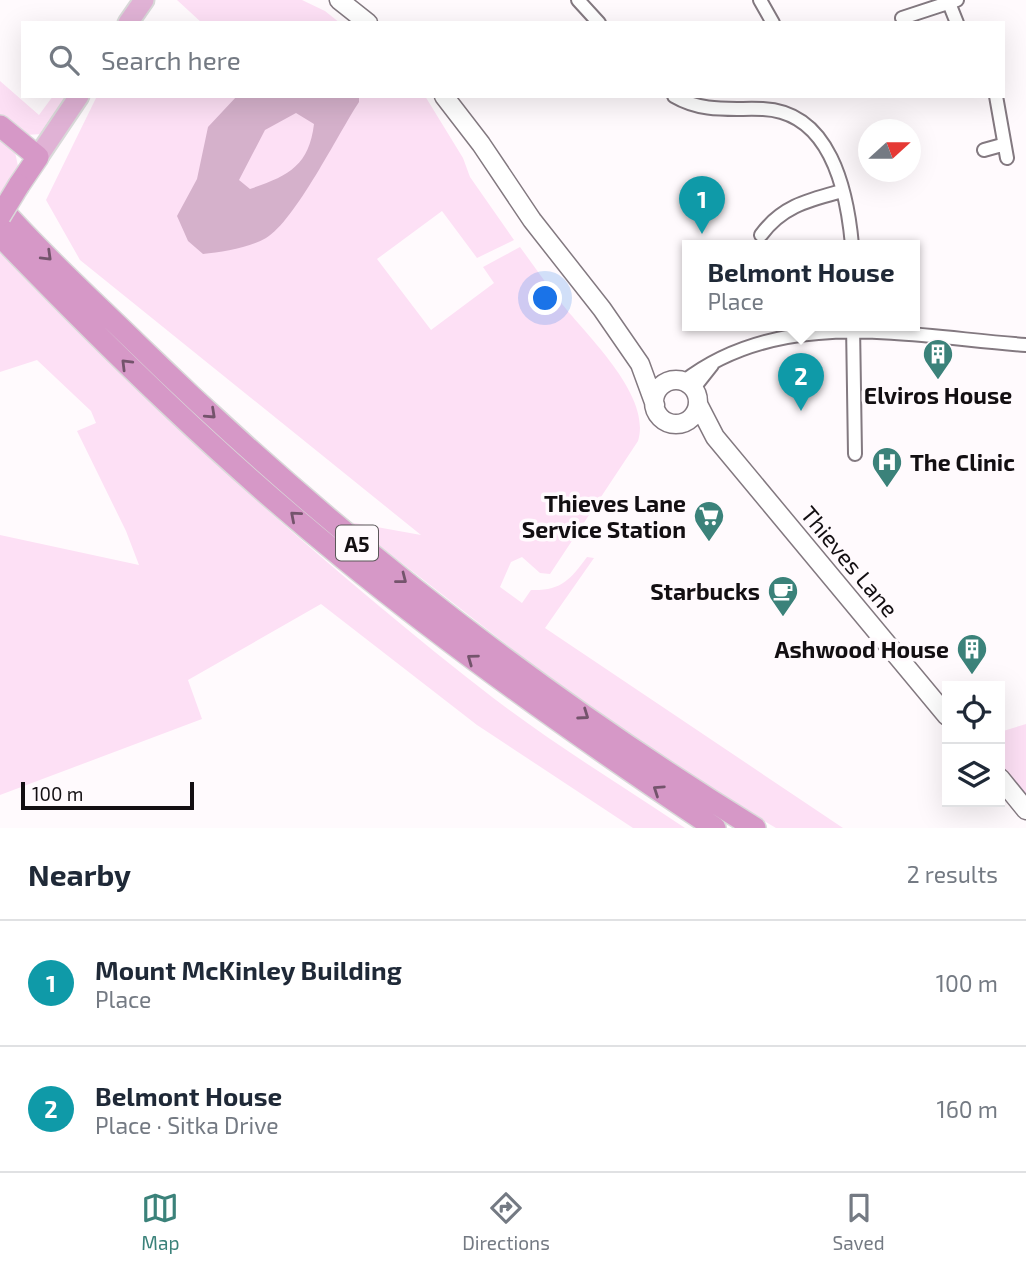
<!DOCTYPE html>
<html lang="en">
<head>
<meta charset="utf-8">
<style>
	body { margin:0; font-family:"Exo 2",sans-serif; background:#f2f2f3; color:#1f2937 }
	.controls { position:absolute; right:21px; bottom:21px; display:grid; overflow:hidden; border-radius:0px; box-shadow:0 7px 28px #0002 }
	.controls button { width:63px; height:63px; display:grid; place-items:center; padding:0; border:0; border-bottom:2px solid #e0e1e3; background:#fff; color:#1f2937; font:35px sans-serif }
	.compass { position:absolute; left:858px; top:119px; width:63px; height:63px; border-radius:50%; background:#fff; box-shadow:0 7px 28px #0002; rotate:69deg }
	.scale { position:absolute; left:21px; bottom:18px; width:173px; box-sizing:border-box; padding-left:7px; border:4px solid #130f12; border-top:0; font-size:19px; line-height:24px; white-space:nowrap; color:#130f12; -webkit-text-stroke:5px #fffafd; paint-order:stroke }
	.you { position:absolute; left:546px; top:299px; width:24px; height:24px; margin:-18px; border:5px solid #fff; border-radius:50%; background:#1a73e8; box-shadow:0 0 0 10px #1a73e833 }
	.badge { display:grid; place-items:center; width:46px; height:46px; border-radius:50%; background:#3b827a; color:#fff; font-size:23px; font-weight:700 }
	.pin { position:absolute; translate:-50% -58px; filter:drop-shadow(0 2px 4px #0008) }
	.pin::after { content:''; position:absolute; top:37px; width:24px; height:21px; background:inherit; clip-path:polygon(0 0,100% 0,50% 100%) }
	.popup { position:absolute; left:682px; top:240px; width:238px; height:91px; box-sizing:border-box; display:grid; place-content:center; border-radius:0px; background:#fff; filter:drop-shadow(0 2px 5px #0005); font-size:23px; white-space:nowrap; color:#747a83 }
	.popup b { font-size:26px; color:#1f2937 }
	.popup::after { content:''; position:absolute; left:50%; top:100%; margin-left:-14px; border:14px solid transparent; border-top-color:#fff }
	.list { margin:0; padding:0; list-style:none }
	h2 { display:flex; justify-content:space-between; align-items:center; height:91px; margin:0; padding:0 28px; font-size:30px }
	h2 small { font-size:23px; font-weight:400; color:#747a83 }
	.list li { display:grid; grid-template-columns:46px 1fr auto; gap:21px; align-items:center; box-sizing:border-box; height:126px; padding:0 28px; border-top:2px solid #e0e1e3 }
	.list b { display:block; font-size:26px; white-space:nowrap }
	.list p { margin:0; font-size:23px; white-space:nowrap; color:#747a83 }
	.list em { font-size:23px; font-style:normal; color:#747a83 }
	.icon { flex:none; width:38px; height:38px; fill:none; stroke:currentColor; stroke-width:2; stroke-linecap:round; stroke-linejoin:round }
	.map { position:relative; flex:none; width:1026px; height:828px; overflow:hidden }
	.search { position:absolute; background:#fff; box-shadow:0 7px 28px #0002; left:21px; right:21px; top:21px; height:77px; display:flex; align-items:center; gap:18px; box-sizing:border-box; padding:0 24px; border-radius:0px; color:#747a83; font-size:26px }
	.sheet { height:343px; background:#fff }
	nav { display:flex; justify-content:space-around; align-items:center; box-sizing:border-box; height:98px; border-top:2px solid #e0e1e3; background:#fff; font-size:19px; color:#747a83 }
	nav a { display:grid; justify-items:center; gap:4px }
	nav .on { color:#3b827a }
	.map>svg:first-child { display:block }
	.green { fill:#fde0f5 }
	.water { fill:#d5b1cb; fill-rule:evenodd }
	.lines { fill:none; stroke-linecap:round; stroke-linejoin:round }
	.minor-casing { stroke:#837980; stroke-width:16 }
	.secondary-casing { stroke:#837980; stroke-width:21 }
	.primary-casing { stroke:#d9d9d9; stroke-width:23 }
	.trunk-casing { stroke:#d9d9d9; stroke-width:24 }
	.minor { stroke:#fff; stroke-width:12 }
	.secondary { stroke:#fff; stroke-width:18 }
	.primary { stroke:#e0b2d5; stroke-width:19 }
	.trunk { stroke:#d698c7; stroke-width:21 }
	.trunk-bridge-casing { stroke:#d9d9d9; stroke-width:24; stroke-linecap:butt }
	.trunk-bridge { stroke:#d698c7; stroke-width:21 }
	.oneway { stroke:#74546c }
	.labels { text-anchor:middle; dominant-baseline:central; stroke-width:7; stroke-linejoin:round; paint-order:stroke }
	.shield { fill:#fffafd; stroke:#5a5658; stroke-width:2 }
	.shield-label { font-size:21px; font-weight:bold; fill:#130f12 }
	.poi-label { font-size:23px; font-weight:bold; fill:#130f12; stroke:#fffafd; text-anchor:end }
	.street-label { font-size:23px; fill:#130f12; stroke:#fffafd }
</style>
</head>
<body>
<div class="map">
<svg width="1026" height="828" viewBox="0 0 1026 828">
	<rect width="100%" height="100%" fill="#fffafd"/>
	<path class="green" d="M177 0H302L325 11 340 23H202Z
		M0 81 39 115 53 96H71L43 134 24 135 0 118Z
		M97 96H425L463 158 470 177 514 240 477 258 442 211 377 259 431 330 494 283 483 267 520 247C534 266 547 285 562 304 588 337 652 396 638 441L550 574 540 573 522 557 511 562 500 587 522 603 531 590C561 591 570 580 587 557L594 558 545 628 843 828H776L702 784 574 697 349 522 421 535 80 260 46 200Z
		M0 138 15 152 19 171 3 194 0 192Z
		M0 253C154 412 317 561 492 697 553 744 621 785 685 828H633L477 725 321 604 188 680 202 719 0 795V535L139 565 126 531 77 431 96 423 91 411 37 360 0 372Z
		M1026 724V796L1000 766V732Z"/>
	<path class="water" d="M237 96H359V102C338 134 295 221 266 238 249 248 222 252 203 254L188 241 177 216 197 179 208 127ZM296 113 314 124C309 166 288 176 250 189L239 180 265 130Z"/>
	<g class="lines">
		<g class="minor-casing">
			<path id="minor" d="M578 0 599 23
				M760 0 773 23
				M949 3 957 23
				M902 18 957 0
				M674 96C703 113 731 108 763 109 830 112 847 190 852 245
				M996 96 1007 158
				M984 150 1002 145
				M761 235C782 206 809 200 842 191
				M853 325 855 454
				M683 382C782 305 912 337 1026 345
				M693 389 712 365"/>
		</g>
		<g class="secondary-casing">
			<path id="secondary" d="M339 0 368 23
				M444 96 481 144 532 220 602 309 640 364 655 405
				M654 402a22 22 0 1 1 44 0a22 22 0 1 1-44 0Z
				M698 404 715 437 947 716
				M1000 778 1026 810"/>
		</g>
		<g class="primary-casing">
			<path id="primary" d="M128 23 144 0
				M38 157 79 96"/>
		</g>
		<g class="trunk-casing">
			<path id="trunk" d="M0 126 38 157 19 185
				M0 207C42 255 90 298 135 342 323 526 531 690 755 828
				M0 236C109 349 221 459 343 558 462 655 587 743 715 828"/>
		</g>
		<use href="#minor" class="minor"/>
		<use href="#secondary" class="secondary"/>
		<use href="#primary" class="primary"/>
		<use href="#trunk" class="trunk"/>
		<g class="trunk-bridge-casing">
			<path id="trunk-bridge" d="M0 216 19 185"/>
		</g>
		<use href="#trunk-bridge" class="trunk-bridge"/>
	</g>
	<defs><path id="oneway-chevron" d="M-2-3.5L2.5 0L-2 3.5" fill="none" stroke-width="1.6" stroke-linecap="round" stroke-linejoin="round" transform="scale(1.75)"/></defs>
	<g class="oneway">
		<use href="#oneway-chevron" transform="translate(47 256) rotate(44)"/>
		<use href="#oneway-chevron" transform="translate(126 364) rotate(-135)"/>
		<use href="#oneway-chevron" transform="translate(211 414) rotate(43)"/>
		<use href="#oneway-chevron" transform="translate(295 516) rotate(-139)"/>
		<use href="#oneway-chevron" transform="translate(402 579) rotate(38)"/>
		<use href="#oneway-chevron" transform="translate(472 659) rotate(-144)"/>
		<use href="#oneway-chevron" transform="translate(584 715) rotate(35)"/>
		<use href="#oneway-chevron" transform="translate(658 790) rotate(-146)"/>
	</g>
	<defs>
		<g id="building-pin" transform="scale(1.575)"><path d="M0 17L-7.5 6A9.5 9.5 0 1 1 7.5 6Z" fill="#3b827a" stroke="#fffafd"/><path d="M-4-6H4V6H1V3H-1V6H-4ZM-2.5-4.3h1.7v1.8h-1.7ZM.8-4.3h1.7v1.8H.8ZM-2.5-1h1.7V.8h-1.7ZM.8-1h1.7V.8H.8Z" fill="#fff"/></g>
		<g id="hospital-pin" transform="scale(1.575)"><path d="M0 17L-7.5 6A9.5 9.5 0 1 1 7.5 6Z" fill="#3b827a" stroke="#fffafd"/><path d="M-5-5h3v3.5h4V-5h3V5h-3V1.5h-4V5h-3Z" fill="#fff"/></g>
		<g id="supermarket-pin" transform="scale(1.575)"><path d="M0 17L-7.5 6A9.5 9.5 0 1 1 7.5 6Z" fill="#3b827a" stroke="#fffafd"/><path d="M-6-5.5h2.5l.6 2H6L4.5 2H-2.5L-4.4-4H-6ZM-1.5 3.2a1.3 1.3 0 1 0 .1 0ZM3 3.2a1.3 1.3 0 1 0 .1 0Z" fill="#fff"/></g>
		<g id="cafe-pin" transform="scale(1.575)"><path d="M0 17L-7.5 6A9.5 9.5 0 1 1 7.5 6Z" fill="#3b827a" stroke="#fffafd"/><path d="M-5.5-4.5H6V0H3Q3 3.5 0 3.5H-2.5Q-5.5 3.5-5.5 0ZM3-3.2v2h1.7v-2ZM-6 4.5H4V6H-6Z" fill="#fff"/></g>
	</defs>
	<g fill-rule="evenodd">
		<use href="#building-pin" x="938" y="354"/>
		<use href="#hospital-pin" x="887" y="462"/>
		<use href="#supermarket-pin" x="709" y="516"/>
		<use href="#cafe-pin" x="783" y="591"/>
		<use href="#building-pin" x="972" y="649"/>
	</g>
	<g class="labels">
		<rect class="shield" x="336" y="525.5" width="42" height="35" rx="5"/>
		<g class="shield-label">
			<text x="357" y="543">A5</text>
		</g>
		<g class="poi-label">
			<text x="938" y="395" text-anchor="middle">Elviros House</text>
			<text x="910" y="462" text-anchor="start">The Clinic</text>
			<text x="686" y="503">Thieves Lane<tspan x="686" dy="26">Service Station</tspan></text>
			<text x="760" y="591">Starbucks</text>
			<text x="949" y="649">Ashwood House</text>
		</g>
		<g class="street-label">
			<text transform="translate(850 561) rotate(50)">Thieves Lane</text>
		</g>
	</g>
</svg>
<div class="controls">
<button><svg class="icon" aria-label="locate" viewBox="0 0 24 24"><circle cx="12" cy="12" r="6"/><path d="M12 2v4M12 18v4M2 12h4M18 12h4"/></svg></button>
<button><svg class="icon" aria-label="layers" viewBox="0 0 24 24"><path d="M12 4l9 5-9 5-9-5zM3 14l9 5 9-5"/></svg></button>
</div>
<svg class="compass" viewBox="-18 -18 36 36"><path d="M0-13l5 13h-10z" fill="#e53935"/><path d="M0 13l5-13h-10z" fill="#747a83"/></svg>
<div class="scale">100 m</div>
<div class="you"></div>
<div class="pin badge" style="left:702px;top:234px;background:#0f9aa8">1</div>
<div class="pin badge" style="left:801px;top:411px;background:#0f9aa8">2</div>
<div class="popup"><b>Belmont House</b>Place</div>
<div class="search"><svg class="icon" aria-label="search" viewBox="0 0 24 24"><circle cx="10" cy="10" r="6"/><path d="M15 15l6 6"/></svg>Search here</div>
</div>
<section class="sheet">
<h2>Nearby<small>2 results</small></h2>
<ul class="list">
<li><span class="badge" style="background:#0f9aa8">1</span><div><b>Mount McKinley Building</b><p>Place</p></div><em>100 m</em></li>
<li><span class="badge" style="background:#0f9aa8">2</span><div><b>Belmont House</b><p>Place · Sitka Drive</p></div><em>160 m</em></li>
</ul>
</section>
<nav>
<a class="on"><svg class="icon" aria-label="map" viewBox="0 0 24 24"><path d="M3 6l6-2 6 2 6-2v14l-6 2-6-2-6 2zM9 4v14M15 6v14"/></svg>Map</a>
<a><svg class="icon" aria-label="directions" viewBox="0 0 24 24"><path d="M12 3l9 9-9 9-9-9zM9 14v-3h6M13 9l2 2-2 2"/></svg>Directions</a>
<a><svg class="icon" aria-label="saved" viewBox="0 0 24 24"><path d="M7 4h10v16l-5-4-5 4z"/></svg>Saved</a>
</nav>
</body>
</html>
